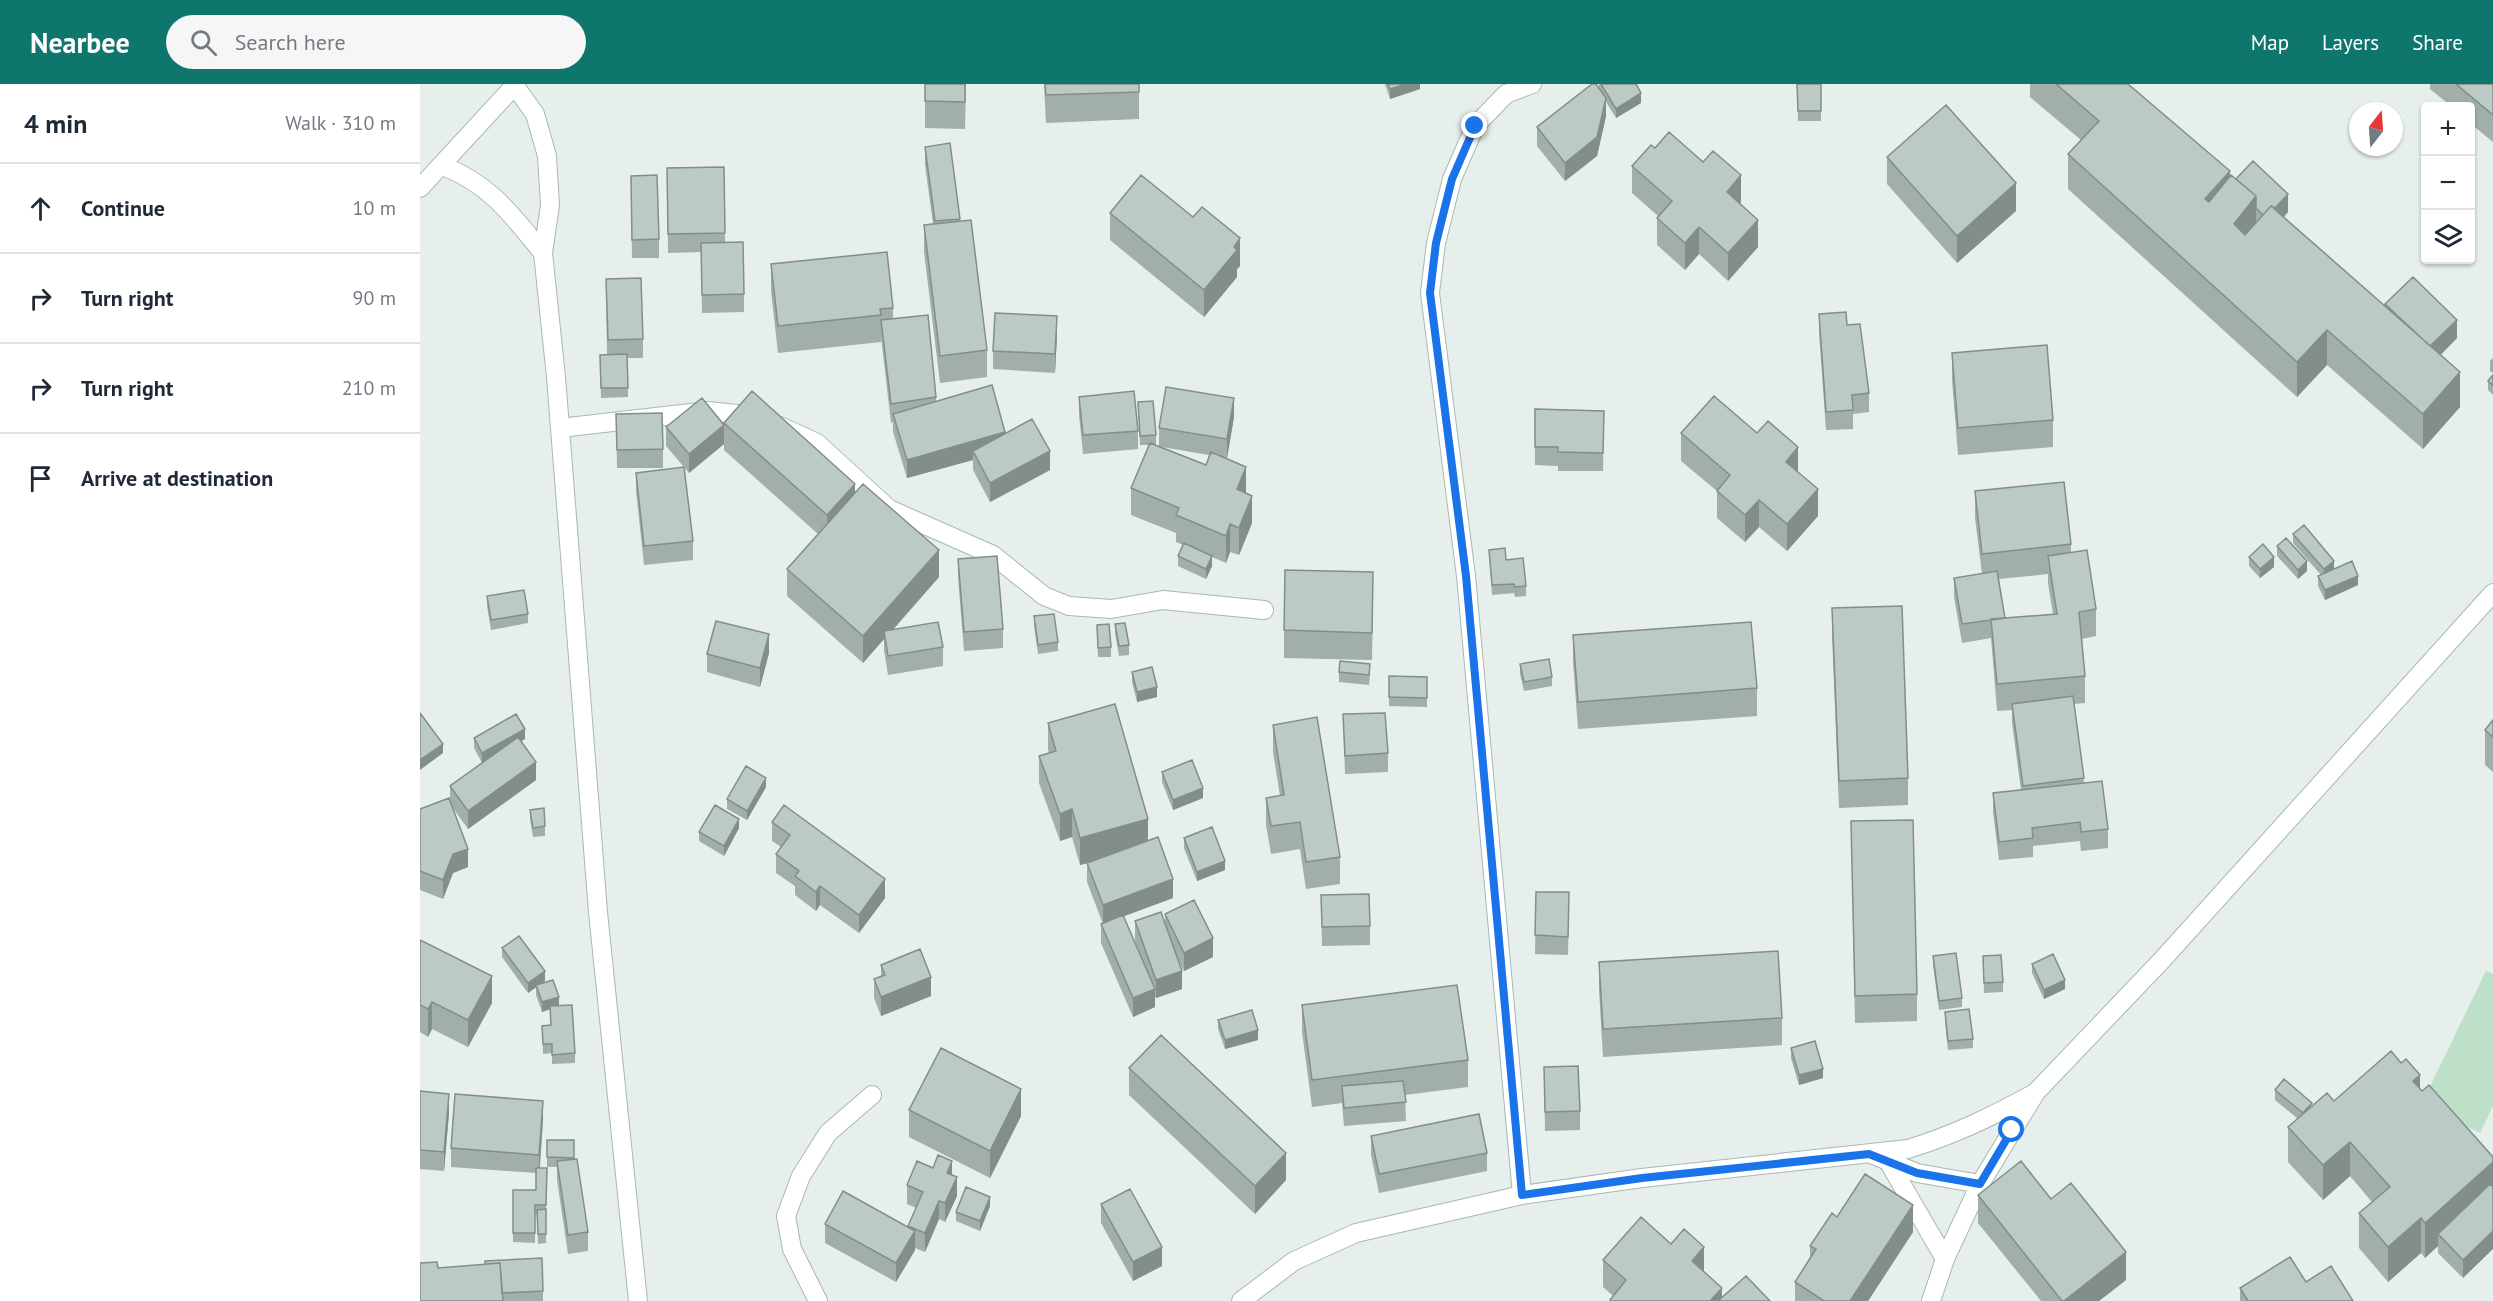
<!DOCTYPE html>
<html lang="en">
<head>
<meta charset="utf-8">
<style>
	body { margin:0; font-family:"PT Sans",sans-serif; background:#f6f6f7; color:#1f2937 }
	.controls { position:absolute; right:18px; top:18px; display:grid; overflow:hidden; border-radius:6px; box-shadow:0 2px 4px #0004 }
	.controls button { width:54px; height:54px; display:grid; place-items:center; padding:0; border:0; border-bottom:2px solid #e0e1e3; background:#fff; color:#1f2937; font:30px sans-serif }
	.compass { position:absolute; left:1929px; top:18px; width:54px; height:54px; border-radius:50%; background:#fff; box-shadow:0 2px 4px #0004; rotate:17deg }
	.stop { position:absolute; width:18px; height:18px; margin:-14px; border:4px solid #1a73e8; border-radius:50%; background:#fff }
	.stop.end { background:#1a73e8; border-color:#fff; box-shadow:0 2px 6px #0008 }
	.list { margin:0; padding:0; list-style:none }
	h2 { display:flex; justify-content:space-between; align-items:center; height:78px; margin:0; padding:0 24px; font-size:26px }
	h2 small { font-size:20px; font-weight:400; color:#747a83 }
	.list li { display:grid; grid-template-columns:39px 1fr auto; gap:18px; align-items:center; box-sizing:border-box; height:90px; padding:0 24px; border-top:2px solid #e0e1e3 }
	.list b { display:block; font-size:22px; white-space:nowrap }
	.list em { font-size:20px; font-style:normal; color:#747a83 }
	.icon { flex:none; width:33px; height:33px; fill:none; stroke:currentColor; stroke-width:2; stroke-linecap:round; stroke-linejoin:round }
	.map { position:relative; flex:none; width:2073px; height:1217px; overflow:hidden }
	header { display:flex; align-items:center; gap:36px; box-sizing:border-box; height:84px; padding:0 30px; background:#0f766e; color:#fff }
	header strong { font-size:28px }
	nav { display:flex; gap:33px; margin-inline-start:auto; font-size:21px }
	.search { width:420px; height:54px; background:#f6f6f7; display:flex; align-items:center; gap:15px; box-sizing:border-box; padding:0 21px; border-radius:33px; color:#747a83; font-size:22px }
	main { display:flex }
	aside { flex:1; background:#fff }
	.map>svg:first-child { display:block }
	.green { fill:#bfe0c8 }
	.lines { fill:none; stroke-linecap:round; stroke-linejoin:round }
	.minor-casing { stroke:#a8b8b2; stroke-width:20 }
	.minor { stroke:#fff; stroke-width:18 }
	.wall { fill:#a1aea9; fill-rule:evenodd }
	.shaded-wall { fill:#838d89 }
	.building { fill:#bbcac4; stroke:#838d89; stroke-width:1.5 }
	.route { stroke:#1a73e8; stroke-width:8 }
</style>
</head>
<body>
<header>
<strong>Nearbee</strong>
<div class="search"><svg class="icon" aria-label="search" viewBox="0 0 24 24"><circle cx="10" cy="10" r="6"/><path d="M15 15l6 6"/></svg>Search here</div>
<nav><a>Map</a><a>Layers</a><a>Share</a></nav>
</header>
<main>
<aside>
<h2>4 min<small>Walk · 310 m</small></h2>
<ul class="list">
<li><svg class="icon" aria-label="ahead" viewBox="0 0 24 24"><path d="M12 20V5M6 11l6-6 6 6"/></svg><div><b>Continue</b></div><em>10 m</em></li>
<li><svg class="icon" aria-label="right" viewBox="0 0 24 24"><path d="M7 20v-9h11M14 6l5 5-5 5"/></svg><div><b>Turn right</b></div><em>90 m</em></li>
<li><svg class="icon" aria-label="right" viewBox="0 0 24 24"><path d="M7 20v-9h11M14 6l5 5-5 5"/></svg><div><b>Turn right</b></div><em>210 m</em></li>
<li><svg class="icon" aria-label="arrive" viewBox="0 0 24 24"><path d="M6 21V4h12l-3 4 3 4H6"/></svg><div><b>Arrive at destination</b></div></li>
</ul>
</aside>
<div class="map">
<svg width="2073" height="1217" viewBox="0 0 2073 1217">
	<rect width="100%" height="100%" fill="#e6efeb"/>
	<path class="green" d="M2066 887 2073 890V1022L2060 1049 2001 1021Z"/>
	<g class="lines">
		<g class="minor-casing">
			<path id="minor" d="M95 2 115 30 127 72 130 121 123 169 136 293 178 828 218 1217
				M23 82C70 100 92 131 123 169
				M0 104 96 0
				M360 342 397 359 469 425 573 471 624 512 649 522 691 525 743 516 844 526
				M140 344 288 327 335 332
				M1451 1070 1497 1089 1560 1100
				M1468 1077 1525 1175
				M1102 1111 1046 492 1010 209 1016 159 1032 95 1055 42 1086 10 1112 0
				M398 1217 372 1165 366 1132 381 1092 408 1049 452 1011
				M821 1217 874 1177 936 1149 1102 1111 1222 1094 1488 1065C1534 1051 1573 1032 1615 1009
				M1511 1217 1525 1175 1560 1100 1616 1008 1742 876 2073 509"/>
		</g>
		<use href="#minor" class="minor"/>
	</g>
	<path class="wall" d="M505 0H546L545 45 505 44Z
		M624 0H719V35L626 39Z
		M965 0H1000V5L970 15Z
		M1179 0H1216L1221 19 1196 34 1186 18V32L1177 72 1145 97 1117 62V43L1179 5Z
		M1377 0H1401V37H1378Z
		M1610 0H1708L1810 92 1816 95 1868 128 1864 133 1965 222V220L2037 254 2020 271 2040 323 2003 365 1907 281 1877 313 1648 105V70L1661 56 1610 13Z
		M2010 0H2073V58L2050 39V22H2031L2010 5Z
		M530 59 540 137 567 266V293L520 299 504 168V141L513 140 505 81V63Z
		M1467 73 1596 127 1537 179 1467 100Z
		M1212 82 1321 118 1320 120 1338 163 1308 197 1279 170 1265 186 1237 161V134L1238 132 1212 109Z
		M304 83 305 158 324 210V228L282 229 281 168 248 169 247 84Z
		M211 111 239 155V174H212Z
		M690 129 820 182 817 185V193L784 233 690 156Z
		M351 180 473 224V235L516 313V317L585 350 630 386 570 418 553 386V376L487 394 473 348V338L471 339 461 253V258L358 269 351 207Z
		M186 195 223 255V274H207L208 313 181 314 180 271H187Z
		M1399 230 1427 241 1449 309V328L1433 330V345L1406 346 1399 249Z
		M637 251 635 289 573 285V267Z
		M1532 269 1633 336V363L1538 371 1532 296Z
		M2073 274V289L2070 287V277Z
		M2073 291V311L2068 306V297Z
		M659 313 718 347V365L663 370 659 331Z
		M718 318 736 351V360H734L739 362V344L814 333 807 374H804L826 409 832 439 819 471 810 468 806 479 792 473V482L786 495 758 482V472L763 461 756 458V449L711 431V404L729 361H720ZM742 363 789 371 786 381Z
		M1115 325 1184 327 1183 387H1138V382L1115 381Z
		M196 330 243 365V384H197Z
		M304 339 435 408 519 493 473 546 523 563V582L468 591 464 566V555L443 579 367 512V485L398 450 304 366V360L269 389 246 362V343L304 341Z
		M1261 349 1378 388 1398 432 1367 467 1339 443 1325 458 1297 434V407L1261 377Z
		M216 389 273 457V476L224 481 216 407Z
		M1555 407 1651 460V469L1676 525V552L1662 555 1665 592V619L1654 620 1664 699 1688 745V764L1661 767 1660 757 1613 762V773L1579 776 1573 728V709L1601 706 1592 639V626L1577 627 1571 554 1542 559 1534 513V494L1562 490 1555 434ZM1628 490V499L1633 530 1585 534 1579 495Z
		M1873 450 1914 485 1938 501 1905 516 1898 502V492L1901 491 1873 459Z
		M1857 462 1887 487 1878 495 1857 472Z
		M1069 466 1086 476 1106 502V512L1095 513 1094 509 1072 511Z
		M1829 473 1854 483 1840 494 1829 482Z
		M538 475 583 545V564L544 567 538 493Z
		M67 512 108 530V539L71 546 67 522Z
		M953 516 952 576 864 574V546Z
		M1412 524 1488 694V721L1419 724 1412 551Z
		M614 532 638 558V567L618 570 614 542Z
		M695 540 709 561V571L699 572 695 549Z
		M677 541 691 563V573H678Z
		M1153 551 1337 604V632L1158 645 1153 578Z
		M349 569 340 603 287 588V570Z
		M1100 580 1132 593V602L1104 607 1100 590Z
		M712 588 737 613 717 618 712 598Z
		M919 588 950 589 949 601 919 598Z
		M969 592 1007 593V623L969 622Z
		M923 630 968 669V688L925 690Z
		M2073 636V688L2065 681V646Z
		M628 639 728 756 753 814 704 832 719 868 715 856V837L745 838V830L793 873 764 887 759 878 762 905 736 914 735 913V923L713 933 681 859V840H683L667 798V779H668L660 781 652 753 640 757 619 699V672L629 669 628 666Z
		M853 641 920 773V800L886 805 880 765 851 770 846 741V714L860 712 853 668Z
		M54 654 105 655 101 657 116 696 48 745 33 724 48 783 33 789 23 815 0 806V725L30 718V702L62 679 54 664Z
		M742 688 783 714 753 726 742 698Z
		M346 703 327 736 307 725V715Z
		M110 726 125 742V752L113 753 110 735Z
		M1431 737 1497 910V937L1435 939Z
		M352 738 465 814 439 849 400 821 396 827 375 811V802L356 789V770L361 763 352 757Z
		M319 744 304 772 279 757V748Z
		M764 754 805 786 777 797 764 764Z
		M1116 808 1149 827 1148 871 1115 870Z
		M901 811 950 842V861L902 862Z
		M0 856 72 919 48 963 12 945 8 953 0 948Z
		M82 864 125 897 120 900 139 921 155 969V979L132 980V969L123 970 122 942 130 941V925L122 928 116 911V903L108 909 82 873Z
		M1513 872 1542 914V923L1519 926 1513 881Z
		M1563 872 1583 898V908L1564 909Z
		M1179 878 1362 934V961L1183 973 1179 906Z
		M1612 880 1645 905 1624 915 1612 889Z
		M461 881 511 912 461 932 454 914V895L461 892Z
		M882 921 1048 976V1003L985 1011 986 1037 924 1042 922 1019 892 1023 882 948Z
		M1525 928 1553 955V964L1528 966 1525 938Z
		M798 936 838 956 805 965 798 945Z
		M1371 964 1403 994 1379 1001 1371 974Z
		M1124 983 1160 1027V1046L1125 1047Z
		M709 984 866 1096 835 1130 709 1011Z
		M2000 1005 2073 1073 2043 1194 2018 1169V1162L2005 1174 2001 1169 1968 1198 1939 1164V1129L1952 1118 1930 1092 1903 1116 1868 1078V1043L1878 1035 1855 1016V1006L1892 1022 1914 1017Z
		M0 1007 29 1029 24 1087 0 1085Z
		M489 1026 601 1032 570 1094 489 1053Z
		M123 1036 120 1084H127L126 1130V1159L118 1160 117 1130H115V1159L93 1158V1106H116V1089L31 1083V1064Z
		M951 1052 1067 1069V1087L959 1109 951 1071Z
		M127 1056H154V1075L168 1148V1167L148 1170 137 1096V1083H127Z
		M532 1091 537 1112 525 1138 519 1135 505 1168 495 1164V1166L476 1198 405 1159V1140L488 1143 496 1124 487 1120V1101Z
		M1558 1111 1631 1115 1706 1196 1679 1217H1621L1558 1139Z
		M681 1120 742 1182 713 1197 681 1139Z
		M570 1122 560 1147 536 1137V1128Z
		M1417 1133 1493 1148 1448 1217H1375V1198L1390 1175V1162Z
		M1251 1160 1284 1187 1302 1213 1350 1217H1190L1193 1212 1183 1203V1176Z
		M18 1184 123 1207V1217H0Z
		M1886 1198 1933 1217H1820V1204Z"/>
	<path class="shaded-wall" d="M986 0H1000V5L970 15V5Z
		M1221 9V19L1196 34V25Z
		M1186 14V32L1177 72 1145 97V79Z
		M1810 87V122L1785 149V115Z
		M1321 91V118L1307 135V108Z
		M1596 99V127L1537 179V152Z
		M1868 110V128L1846 152V133Z
		M1836 112V147L1814 175V140Z
		M1338 136V163L1308 197V169Z
		M1279 143V170L1265 186V159Z
		M820 154V182L817 185V193L784 233V206L814 163Z
		M637 232V251L635 289V270Z
		M2037 236V254L2010 282V263Z
		M1907 246V281L1877 313V278Z
		M2040 288V323L2003 365V330Z
		M814 314V333L807 374V355Z
		M304 342V360L269 389V370Z
		M585 348V366L553 367V376L487 394V376Z
		M1378 363V390L1366 378Z
		M630 367V386L570 418V399Z
		M826 383V410L817 405Z
		M435 400V427L407 458V431Z
		M1398 405V432L1367 467V440Z
		M832 412V439L819 471V444Z
		M1339 416V443L1325 458V431Z
		M810 440V468L806 479V452Z
		M519 466V493L465 554 464 547V555L443 579V552Z
		M792 472V482L786 495V485Z
		M1854 473V483L1840 494V485Z
		M1887 477V487L1878 495V486Z
		M1914 477V486L1904 495V485Z
		M1938 492V501L1905 516V506Z
		M349 550V569L340 603V584Z
		M737 603V613L717 618V608Z
		M105 645V655L62 679V669Z
		M23 660V669L0 686V676Z
		M116 678V696L48 745V727Z
		M346 694V703L327 736V727Z
		M783 704V714L753 726V716Z
		M652 725V753L640 757V730Z
		M319 735V744L304 772V762Z
		M728 735V762L660 781V754Z
		M48 765V783L33 789 23 815V796L33 770Z
		M805 777V786L777 797V788Z
		M465 795V814L439 849V831Z
		M753 795V814L683 840V821Z
		M400 802V821L396 827V808Z
		M793 854V873L764 887V869Z
		M125 887V897L108 909V899Z
		M762 887V905L736 914V896Z
		M72 892V919L48 963V936Z
		M511 893V912L461 932V913Z
		M1645 896V905L1624 915V906Z
		M735 905V923L713 933V914Z
		M139 913V922L122 928V918Z
		M12 918V945L8 953V925Z
		M838 946V956L805 965V956Z
		M1403 985V994L1379 1001V991Z
		M2000 991V1026L1993 997Z
		M601 1005V1032L570 1094V1067Z
		M29 1010V1029L24 1087V1068Z
		M123 1017V1036L119 1090V1071Z
		M1930 1058V1092L1903 1116V1081Z
		M866 1069V1096L835 1130V1102Z
		M532 1077V1096L527 1089Z
		M2073 1078V1112L2018 1150V1162L2005 1174V1139Z
		M537 1093V1112L525 1138V1119Z
		M570 1113V1122L560 1147V1137Z
		M519 1117V1135L505 1168V1149Z
		M1493 1121V1148L1448 1217H1430Z
		M2001 1134V1169L1968 1198V1163Z
		M495 1147V1166L476 1198V1179Z
		M2073 1147V1165L2043 1194V1176Z
		M742 1163V1182L713 1197V1178Z
		M1284 1163V1191L1272 1177Z
		M1706 1168V1196L1679 1217H1644Z
		M1302 1204V1217H1290Z"/>
	<path class="building" d="M505 0H545V18L505 17Z
		M625 0H719V8L626 11Z
		M968 0H986L970 5Z
		M1172 0H1176L1186 14 1177 53 1145 79 1117 43Z
		M1181 0H1216L1221 9 1196 25Z
		M1377 0H1401V27H1378Z
		M1636 0H1708L1810 87 1785 115 1789 118 1811 91 1836 112 1814 140 1825 151 1851 122 2040 288 2003 330 1907 246 1877 278 1648 70 1679 37Z
		M2036 0H2073V31Z
		M1526 21 1596 99 1537 152 1467 73Z
		M1249 48 1283 78 1293 67 1321 91 1307 108 1338 136 1308 169 1279 143 1265 159 1237 134 1252 117 1212 82 1231 61 1235 64Z
		M530 59 540 135 515 137 505 63Z
		M1833 77 1868 110 1855 124 1851 122 1843 131 1836 124V112L1816 95Z
		M304 83 305 149 248 150 247 84Z
		M237 91 239 155 212 156 211 92Z
		M721 91 773 133 782 123 820 154 814 163 817 166 784 206 690 129Z
		M551 136 567 266 520 272 504 141Z
		M323 158 324 210 282 211 281 159Z
		M467 168 473 224 460 225 461 231 358 242 351 180Z
		M1993 193 2037 236 2010 262 1965 220Z
		M221 194 223 255 188 256 186 195Z
		M1426 228 1427 241 1440 240 1449 309 1432 311 1433 326 1406 328 1399 230Z
		M575 229 637 232 635 270 573 267Z
		M508 231 516 313 471 320 461 236Z
		M1627 261 1633 336 1538 344 1532 269Z
		M207 270 208 304H181L180 271Z
		M2073 291V301L2068 297Z
		M572 301 585 348 487 376 473 330Z
		M746 303 814 314 807 355 739 344Z
		M332 307 435 400 407 431 304 339Z
		M714 307 718 347 663 351 659 313Z
		M1294 312 1337 349 1348 337 1378 363 1366 378 1398 405 1367 440 1339 416 1325 431 1297 407 1310 391 1261 349Z
		M282 314 304 341 269 370 246 343Z
		M733 317 736 351 720 352 718 318Z
		M1115 325 1184 327 1183 369 1138 368V363H1115Z
		M242 329 243 365 197 366 196 330Z
		M612 335 630 367 570 399 553 367Z
		M730 359 786 381 791 368 826 383 817 405 832 412 819 444 810 440 806 452 756 431 759 424 711 404Z
		M264 383 273 457 224 462 216 389Z
		M1644 398 1651 460 1562 470 1555 407Z
		M443 400 519 466 443 552 367 485Z
		M1884 441 1914 477 1904 485 1873 450Z
		M1866 454 1887 477 1878 486 1857 462Z
		M764 459 792 472 786 485 758 472Z
		M1843 460 1854 473 1840 485 1829 473Z
		M1085 464 1086 476 1103 474 1106 502 1095 503 1094 500 1072 501 1069 466Z
		M1667 466 1676 525 1659 528 1665 592 1577 600 1571 535 1637 530 1628 472Z
		M577 472 583 545 544 548 538 475Z
		M1932 477 1938 492 1905 506 1898 492Z
		M865 486 953 488 952 549 864 546Z
		M1577 487 1585 534 1542 540 1534 494Z
		M104 506 108 530 71 536 67 512Z
		M1482 522 1488 694 1419 697 1412 524Z
		M634 530 638 558 618 561 614 532Z
		M296 537 349 550 340 584 287 570Z
		M518 538 523 563 468 572 464 547Z
		M1331 538 1337 604 1158 618 1153 551Z
		M705 539 709 561 699 562 695 540Z
		M689 540 691 563 678 564 677 541Z
		M1129 575 1132 593 1104 598 1100 580Z
		M920 577 950 580 949 591 919 588Z
		M732 583 737 603 717 608 712 588Z
		M969 592 1007 593V614L969 613Z
		M1653 612 1664 694 1603 702 1592 620Z
		M695 620 728 735 660 754 652 725 640 730 619 672 636 667 628 639Z
		M0 629 23 660 0 676Z
		M965 629 968 669 925 672 923 630Z
		M96 630 105 645 62 669 54 654Z
		M897 633 920 773 886 778 880 738 851 742 846 714 864 711 853 641Z
		M2073 636V653L2065 646Z
		M98 653 116 678 48 727 30 702Z
		M772 676 783 704 753 716 742 688Z
		M326 682 346 694 327 727 307 715Z
		M1682 697 1688 745 1661 748 1660 738 1612 744 1613 754 1579 758 1573 709Z
		M29 714 48 765 33 770 23 796 0 787V725Z
		M295 721 319 735 304 762 279 748Z
		M364 721 465 795 439 831 400 802 396 808 375 792 379 787 356 770 370 751 352 738Z
		M124 724 125 742 113 744 110 726Z
		M1493 736 1497 910 1435 912 1431 737Z
		M792 743 805 777 777 788 764 754Z
		M738 753 753 795 683 821 667 779Z
		M1116 808H1149L1148 853 1115 851Z
		M949 810 950 842 902 843 901 811Z
		M774 816 793 854 764 869 745 830Z
		M741 828 762 887 736 896 715 837Z
		M703 831 735 905 713 914 681 840Z
		M99 852 125 887 108 899 82 864Z
		M0 856 72 892 48 936 12 918 8 925 0 921Z
		M500 865 511 893 461 913 454 895 465 891 461 881Z
		M1358 867 1362 934 1183 945 1179 878Z
		M1536 869 1542 914 1519 917 1513 872Z
		M1633 870 1645 896 1624 906 1612 880Z
		M1581 871 1583 898 1564 899 1563 872Z
		M133 896 139 913 122 918 116 901Z
		M1037 901 1048 976 892 996 882 921Z
		M152 921 155 969 132 971V960H123L122 942 131 941 130 922Z
		M1549 925 1553 955 1528 957 1525 928Z
		M832 926 838 946 805 956 798 936Z
		M741 951 866 1069 835 1102 709 984Z
		M1395 957 1403 985 1379 991 1371 964Z
		M521 964 601 1005 570 1067 489 1026Z
		M1971 967 1981 979 1986 975 2000 991 1993 997 2002 1007 2009 1001 2073 1073V1078L2005 1139 2001 1134 1968 1163 1939 1129 1970 1103 1930 1058 1903 1081 1868 1043 1907 1009 1914 1017Z
		M1158 982 1160 1027 1125 1028 1124 983Z
		M1864 995 1892 1019 1883 1029 1855 1006Z
		M983 997 986 1018 924 1024 922 1002Z
		M0 1007 29 1010 24 1068 0 1066Z
		M35 1010 123 1017 119 1071 31 1064Z
		M1059 1030 1067 1069 959 1090 951 1052Z
		M127 1056H154V1074L127 1073Z
		M518 1071 532 1077 527 1089 537 1093 525 1119 519 1117 505 1149 488 1142 503 1108 487 1101 497 1077 513 1084Z
		M157 1075 168 1148 148 1151 137 1077Z
		M1601 1077 1631 1115 1651 1099 1706 1168 1644 1217H1642L1558 1111Z
		M116 1084H127L126 1121H115V1149H93V1106H116Z
		M1445 1090 1493 1121 1430 1217H1404L1375 1198 1396 1165 1390 1162 1412 1129 1417 1133Z
		M2070 1100 2073 1103V1147L2043 1176 2018 1150Z
		M546 1103 570 1113 560 1137 536 1128Z
		M710 1105 742 1163 713 1178 681 1120Z
		M423 1107 495 1147 476 1179 405 1140Z
		M126 1125V1150H118L117 1126Z
		M1221 1133 1251 1160 1264 1145 1284 1163 1272 1177 1302 1204 1290 1217H1191L1190 1216 1206 1196 1183 1176Z
		M1870 1173 1886 1198 1911 1182 1933 1217H1828L1820 1204Z
		M122 1174 123 1207 82 1209 80 1179 65 1180V1177Z
		M17 1178 18 1184 80 1179 83 1217H0V1179Z
		M1326 1192 1350 1217H1298Z"/>
	<g class="lines">
		<path class="route" d="M1055 42 1032 95 1016 159 1010 209 1046 492 1102 1111 1222 1094 1449 1070 1497 1089 1560 1100 1592 1046"/>
	</g>
</svg>
<div class="controls">
<button>+</button>
<button>−</button>
<button><svg class="icon" aria-label="layers" viewBox="0 0 24 24"><path d="M12 4l9 5-9 5-9-5zM3 14l9 5 9-5"/></svg></button>
</div>
<svg class="compass" viewBox="-18 -18 36 36"><path d="M0-13l5 13h-10z" fill="#e53935"/><path d="M0 13l5-13h-10z" fill="#747a83"/></svg>
<div class="stop" style="left:1592px;top:1046px"></div>
<div class="stop end" style="left:1055px;top:42px"></div>
</div>
</main>
</body>
</html>
